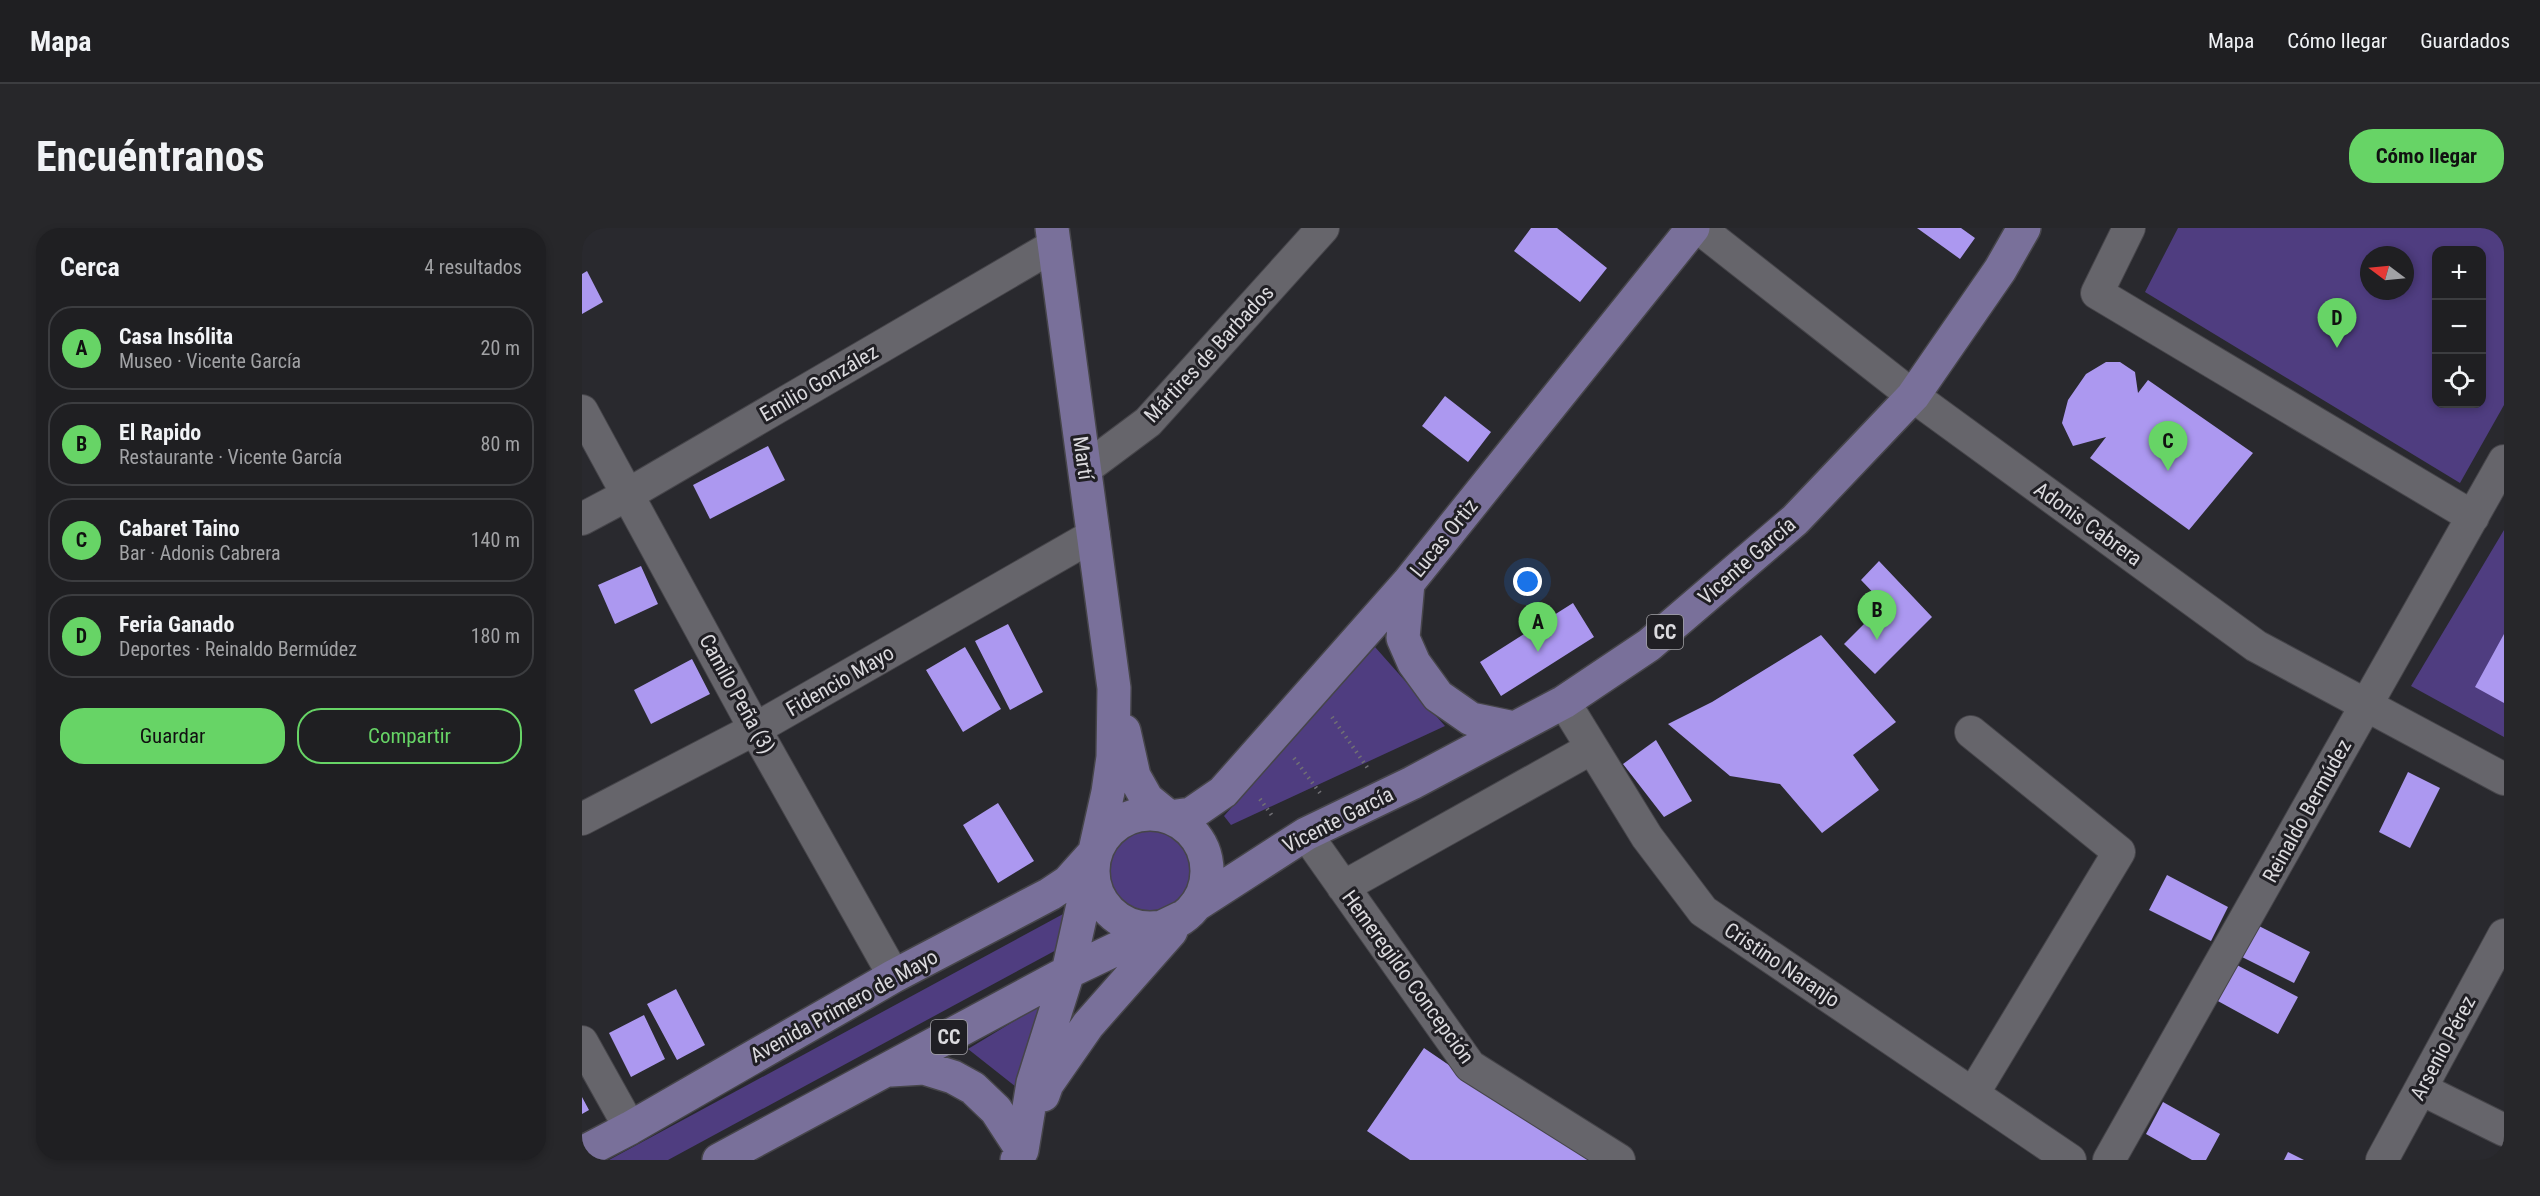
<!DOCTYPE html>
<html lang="es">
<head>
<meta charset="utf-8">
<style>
	body { margin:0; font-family:"Roboto Condensed",sans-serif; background:#27272a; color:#f1f3f6 }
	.controls { position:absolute; right:18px; top:18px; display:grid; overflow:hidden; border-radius:12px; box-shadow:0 3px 9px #0003 }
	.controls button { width:54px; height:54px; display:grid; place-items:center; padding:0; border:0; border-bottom:2px solid #3c3d40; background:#1f1f22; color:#f1f3f6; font:30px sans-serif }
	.compass { position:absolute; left:1778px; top:18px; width:54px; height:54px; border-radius:50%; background:#1f1f22; box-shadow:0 3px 9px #0003; rotate:286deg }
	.you { position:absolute; left:946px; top:354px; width:21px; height:21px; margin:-15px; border:4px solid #fff; border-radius:50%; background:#1a73e8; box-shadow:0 0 0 9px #1a73e833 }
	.badge { display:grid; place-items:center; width:39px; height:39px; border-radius:50%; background:#67d466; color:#111; font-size:20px; font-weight:700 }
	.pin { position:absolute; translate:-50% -50px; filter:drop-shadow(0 2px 3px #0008) }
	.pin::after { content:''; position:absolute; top:32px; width:21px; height:18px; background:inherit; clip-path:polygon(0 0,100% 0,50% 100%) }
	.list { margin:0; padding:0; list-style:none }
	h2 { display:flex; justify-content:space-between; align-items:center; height:78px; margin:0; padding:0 24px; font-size:26px }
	h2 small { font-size:20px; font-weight:400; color:#a1a2a5 }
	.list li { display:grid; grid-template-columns:39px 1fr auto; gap:18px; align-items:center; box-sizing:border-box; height:84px; margin:0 12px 12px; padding:0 12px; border:2px solid #3c3d40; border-radius:24px }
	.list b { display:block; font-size:22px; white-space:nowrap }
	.list p { margin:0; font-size:20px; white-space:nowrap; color:#a1a2a5 }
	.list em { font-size:20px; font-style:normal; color:#a1a2a5 }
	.actions { display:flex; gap:12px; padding:18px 24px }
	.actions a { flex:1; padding:14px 0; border:2px solid #67d466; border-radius:24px; text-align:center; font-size:21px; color:#67d466 }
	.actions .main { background:#67d466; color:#111 }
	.icon { flex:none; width:33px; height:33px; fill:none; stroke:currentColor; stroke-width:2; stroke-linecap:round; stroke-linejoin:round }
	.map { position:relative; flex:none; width:1922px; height:932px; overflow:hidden; border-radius:24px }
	header { display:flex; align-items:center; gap:36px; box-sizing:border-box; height:84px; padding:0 30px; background:#1f1f22; border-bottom:2px solid #3c3d40 }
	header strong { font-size:28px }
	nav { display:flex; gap:33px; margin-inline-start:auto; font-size:21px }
	.intro { display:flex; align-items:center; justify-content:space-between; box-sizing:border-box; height:144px; padding:0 36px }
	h1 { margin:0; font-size:42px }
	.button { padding:15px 27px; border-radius:24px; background:#67d466; color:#111; font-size:21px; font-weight:700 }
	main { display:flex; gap:36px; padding:0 36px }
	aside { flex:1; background:#1f1f22; border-radius:24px; box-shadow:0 3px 9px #0003 }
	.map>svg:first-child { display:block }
	.green { fill:#4f3d80; fill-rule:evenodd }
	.building { fill:#ac98f0 }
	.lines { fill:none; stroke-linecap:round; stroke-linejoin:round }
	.minor-casing { stroke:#46454a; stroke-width:34 }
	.major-casing { stroke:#46454a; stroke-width:36 }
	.path { stroke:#706f74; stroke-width:4; stroke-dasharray:1.5 4.5; stroke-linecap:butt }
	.minor { stroke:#66656b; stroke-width:32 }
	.major { stroke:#79709a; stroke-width:33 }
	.labels { text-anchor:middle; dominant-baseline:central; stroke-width:6; stroke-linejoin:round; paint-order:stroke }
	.shield { fill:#201f24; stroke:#a3a2a6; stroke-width:1.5 }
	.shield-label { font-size:20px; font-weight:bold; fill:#dbdade }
	.street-label { font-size:21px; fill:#dbdade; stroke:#201f24 }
</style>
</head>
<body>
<header>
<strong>Mapa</strong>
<nav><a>Mapa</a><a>Cómo llegar</a><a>Guardados</a></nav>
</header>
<div class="intro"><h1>Encuéntranos</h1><a class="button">Cómo llegar</a></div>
<main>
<aside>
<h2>Cerca<small>4 resultados</small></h2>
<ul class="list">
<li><span class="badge">A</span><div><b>Casa Insólita</b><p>Museo · Vicente García</p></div><em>20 m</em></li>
<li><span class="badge">B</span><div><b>El Rapido</b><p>Restaurante · Vicente García</p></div><em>80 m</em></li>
<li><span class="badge">C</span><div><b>Cabaret Taino</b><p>Bar · Adonis Cabrera</p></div><em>140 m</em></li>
<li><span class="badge">D</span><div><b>Feria Ganado</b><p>Deportes · Reinaldo Bermúdez</p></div><em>180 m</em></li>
</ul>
<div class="actions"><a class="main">Guardar</a><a>Compartir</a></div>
</aside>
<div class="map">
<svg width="1922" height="932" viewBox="0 0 1922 932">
	<rect width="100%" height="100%" fill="#29292e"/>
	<path class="green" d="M1596 0H1922V177L1878 255 1563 64ZM1900 22V176H1854V22ZM1787 27H1823V63H1787Z
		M1922 302V509L1829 458Z
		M793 419 863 498 649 597 642 588Z
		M559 598C565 598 572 597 578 598 603 604 622 631 617 657 615 663 611 669 609 674L559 696C542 689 522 677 520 657 519 651 523 643 524 638 529 612 535 609 559 598Z
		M483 685 478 720 86 932H27Z
		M462 775 439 863 386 821Z"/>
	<path class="building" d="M949 0H975L1025 40 998 74 932 23Z
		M1335 0H1379L1393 10 1378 31Z
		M5 43 21 74 0 86V46Z
		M1524 134H1538L1553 144 1556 165 1566 152 1671 225 1607 302 1508 230 1524 209 1491 218 1480 195 1486 172 1504 146Z
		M863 168 909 204 886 234 840 198Z
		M186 218 203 252 128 291 111 257Z
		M1297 333 1350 389 1293 446 1262 416 1302 376 1279 352Z
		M59 338 76 376 33 396 16 357Z
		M991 375 1012 409 919 468 898 434Z
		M426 396 461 464 428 482 393 413Z
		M1922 406V475L1893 459Z
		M1239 407 1314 494 1271 527 1297 562 1240 605 1198 556 1148 548 1086 496 1130 474Z
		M383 419 419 481 381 504 344 442Z
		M110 431 128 466 69 496 52 462Z
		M1074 512 1110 573 1082 589 1041 536Z
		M1826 544 1858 560 1828 620 1797 604Z
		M416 575 452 633 416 655 381 597Z
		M1585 647 1646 679 1629 713 1567 682Z
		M1675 697 1728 724 1712 755 1660 729Z
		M1653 736 1716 769 1696 806 1634 772Z
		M94 761 123 817 95 832 65 776Z
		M62 787 83 831 49 849 27 805Z
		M842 820 1006 932H828L785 903Z
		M0 869 7 882 0 886Z
		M1581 874 1638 906 1624 932H1610L1564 906Z
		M1706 924 1722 932H1702Z"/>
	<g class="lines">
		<g class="minor-casing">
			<path id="minor" d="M1117 0 1331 168 1674 418 1922 551
				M1547 0 1515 65 1891 289
				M0 183 173 501 312 748
				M503 241 566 194 741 0
				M0 291 45 267 473 17
				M982 474 1065 609 1121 683 1488 932
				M1389 504 1537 624 1391 866
				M0 591 173 501 512 307
				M724 606 888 838 1037 932
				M761 659 1010 520
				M0 814 48 900
				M1839 861 1922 902
				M1527 932 1922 233
				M1800 932 1922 707"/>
		</g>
		<g class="major-casing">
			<path id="major" d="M826 355 821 410 832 435 856 468 889 491 932 500
				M542 503 552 548 565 571 587 589 609 586 641 564 826 355 1111 0
				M511 643a57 57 0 1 1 114 0a57 57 0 1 1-114 0Z
				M614 677 724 606 830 555 982 474 1067 417 1213 292 1331 168 1418 42 1442 0
				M309 842 342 840 371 849 391 860 414 882 440 922
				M461 867 465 856 506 797 589 703
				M0 925 48 900 312 748 468 666 486 654 512 625
				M137 932 486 744 599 690
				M435 932 440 922 451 855 486 744 526 564 531 529 532 460 470 0"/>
		</g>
		<path class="path" d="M750 489 787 542
			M712 530 738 565
			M678 571 691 589"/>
		<use href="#minor" class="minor"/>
		<use href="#major" class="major"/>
	</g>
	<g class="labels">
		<g class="shield">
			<rect x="1065" y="387" width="36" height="34" rx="4.5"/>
			<rect x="349" y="792" width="36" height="34" rx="4.5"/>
		</g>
		<g class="shield-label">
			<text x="1083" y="404">CC</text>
			<text x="367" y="809">CC</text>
		</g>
		<g class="street-label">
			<text transform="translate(627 126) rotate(-47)">Mártires de Barbados</text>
			<text transform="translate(237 155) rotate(-30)">Emilio González</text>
			<text transform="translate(501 230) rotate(82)">Martí</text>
			<text transform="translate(1506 296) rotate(36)">Adonis Cabrera</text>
			<text transform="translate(862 310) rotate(-51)">Lucas Ortiz</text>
			<text transform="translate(1165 333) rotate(-41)">Vicente García</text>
			<text transform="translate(258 453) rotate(-30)">Fidencio Mayo</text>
			<text transform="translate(155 466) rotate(61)">Camilo Peña (3)</text>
			<text transform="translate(1725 583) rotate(-61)">Reinaldo Bermúdez</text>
			<text transform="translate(756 592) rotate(-27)">Vicente García</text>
			<text transform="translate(1200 737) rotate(34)">Cristino Naranjo</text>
			<text transform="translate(826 749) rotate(54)">Hemeregildo Concepción</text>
			<text transform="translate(262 778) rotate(-29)">Avenida Primero de Mayo</text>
			<text transform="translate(1861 820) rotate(-62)">Arsenio Pérez</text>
		</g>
	</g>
</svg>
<div class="controls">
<button>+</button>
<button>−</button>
<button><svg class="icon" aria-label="locate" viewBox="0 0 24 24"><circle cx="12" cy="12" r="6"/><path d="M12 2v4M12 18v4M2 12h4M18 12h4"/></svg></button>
</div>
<svg class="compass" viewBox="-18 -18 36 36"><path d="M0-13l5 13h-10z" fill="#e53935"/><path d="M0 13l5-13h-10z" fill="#a1a2a5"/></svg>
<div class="you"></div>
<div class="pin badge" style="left:956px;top:424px">A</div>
<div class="pin badge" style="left:1295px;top:412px">B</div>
<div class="pin badge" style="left:1586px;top:243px">C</div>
<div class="pin badge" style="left:1755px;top:120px">D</div>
</div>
</main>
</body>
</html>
